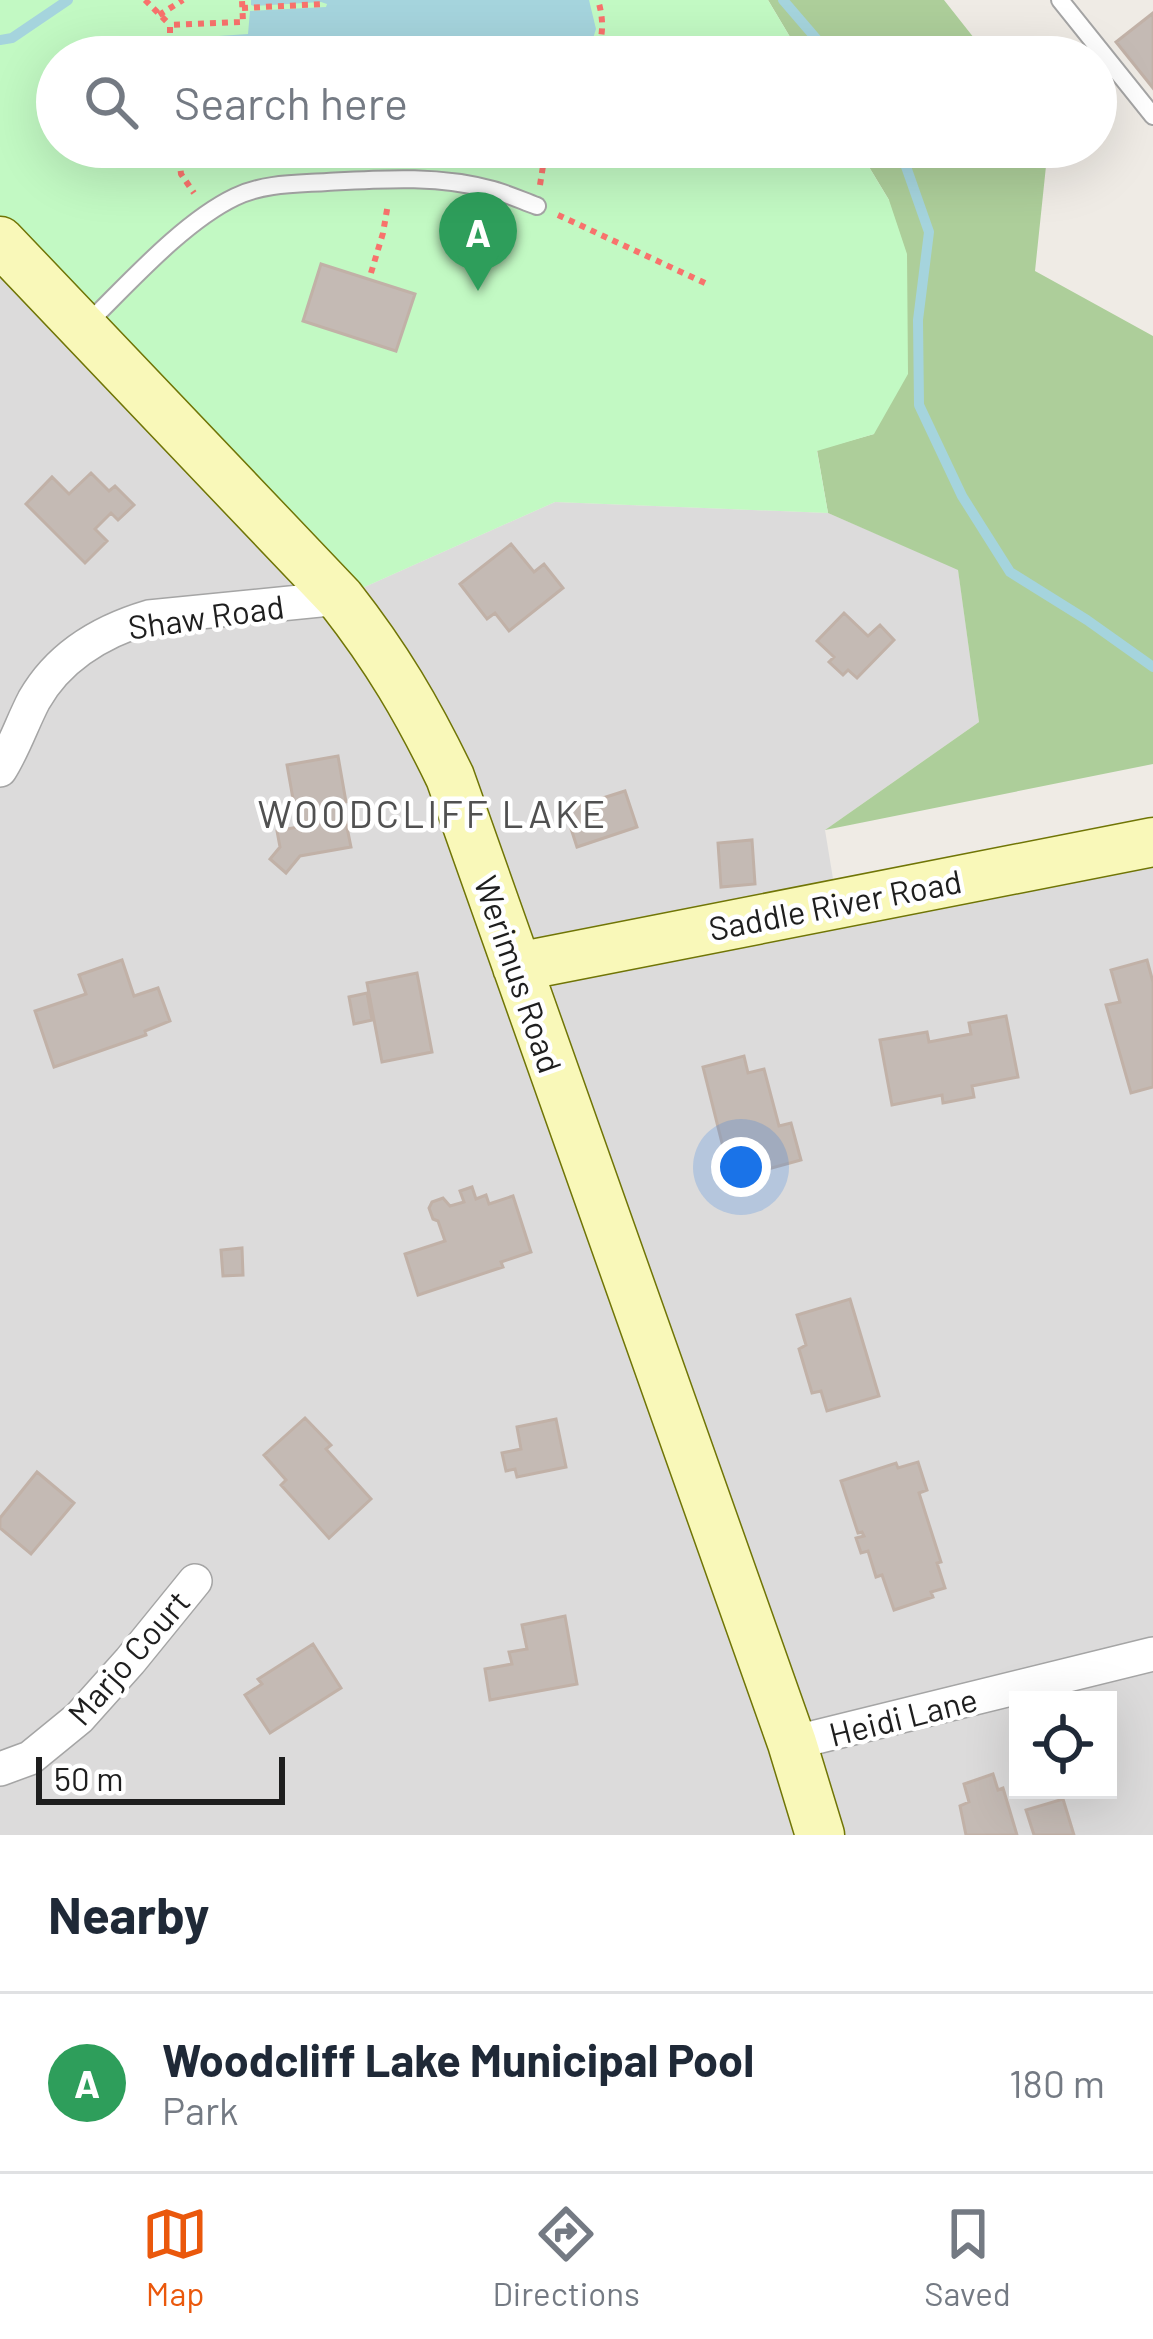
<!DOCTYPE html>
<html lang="en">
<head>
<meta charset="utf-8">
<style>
	body { margin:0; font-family:Barlow,sans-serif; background:#f6f6f7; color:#1f2937 }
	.controls { position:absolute; right:36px; bottom:36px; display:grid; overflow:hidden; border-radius:0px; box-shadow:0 12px 48px #0002 }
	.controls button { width:108px; height:108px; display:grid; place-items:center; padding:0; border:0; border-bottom:3px solid #e0e1e3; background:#fff; color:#1f2937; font:60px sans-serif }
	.scale { position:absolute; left:36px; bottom:30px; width:249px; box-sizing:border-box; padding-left:12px; border:6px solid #1e1e1e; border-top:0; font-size:33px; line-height:42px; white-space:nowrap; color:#1e1e1e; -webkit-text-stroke:9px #fff; paint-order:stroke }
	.you { position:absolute; left:741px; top:1167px; width:42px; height:42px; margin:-30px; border:9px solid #fff; border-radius:50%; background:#1a73e8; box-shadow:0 0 0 18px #1a73e833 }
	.badge { display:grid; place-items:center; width:78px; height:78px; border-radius:50%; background:#ea580c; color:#fff; font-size:39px; font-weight:700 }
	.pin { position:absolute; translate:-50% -99px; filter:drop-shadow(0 3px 6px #0008) }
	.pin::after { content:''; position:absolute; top:63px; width:42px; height:36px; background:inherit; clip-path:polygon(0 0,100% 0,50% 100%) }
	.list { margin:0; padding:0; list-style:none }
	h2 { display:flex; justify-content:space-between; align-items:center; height:156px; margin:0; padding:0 48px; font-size:51px }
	h2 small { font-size:39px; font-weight:400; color:#747a83 }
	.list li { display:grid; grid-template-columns:78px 1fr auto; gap:36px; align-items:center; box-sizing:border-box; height:180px; padding:0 48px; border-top:3px solid #e0e1e3 }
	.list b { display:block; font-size:45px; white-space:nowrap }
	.list p { margin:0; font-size:39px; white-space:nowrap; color:#747a83 }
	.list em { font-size:39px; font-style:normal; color:#747a83 }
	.icon { flex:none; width:66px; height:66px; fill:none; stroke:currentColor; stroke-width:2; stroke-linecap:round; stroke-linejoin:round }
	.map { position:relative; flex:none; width:1153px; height:1835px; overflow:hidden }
	.search { position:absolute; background:#fff; box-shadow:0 12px 48px #0002; left:36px; right:36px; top:36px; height:132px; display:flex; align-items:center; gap:30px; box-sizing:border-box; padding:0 42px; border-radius:66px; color:#747a83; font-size:45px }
	.sheet { height:336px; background:#fff }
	nav { display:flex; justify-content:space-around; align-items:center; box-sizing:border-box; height:168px; border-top:3px solid #e0e1e3; background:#fff; font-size:33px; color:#747a83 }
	nav a { display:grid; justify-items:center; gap:6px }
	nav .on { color:#ea580c }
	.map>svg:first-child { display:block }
	.residential { fill:#dcdbdb; fill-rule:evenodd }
	.forest { fill:#adce9a }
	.park { fill:#c2f9c3 }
	.water { fill:#a5d4dd }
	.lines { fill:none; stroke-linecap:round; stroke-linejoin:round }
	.stream { stroke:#a5d4dd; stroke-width:10 }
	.building { fill:#c4bab4; stroke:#c1b1a7; stroke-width:3 }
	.service-casing { stroke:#a5a5a5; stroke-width:20 }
	.minor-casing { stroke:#a5a5a5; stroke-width:36 }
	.secondary-casing { stroke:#707506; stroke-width:51 }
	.path { stroke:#f8726c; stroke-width:6; stroke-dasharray:6 6; stroke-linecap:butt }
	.service { stroke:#fff; stroke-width:16 }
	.minor { stroke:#fff; stroke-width:33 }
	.secondary { stroke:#f9f8b9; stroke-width:48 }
	.labels { text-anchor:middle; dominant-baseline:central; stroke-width:9; stroke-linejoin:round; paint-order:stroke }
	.street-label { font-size:33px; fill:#1e1e1e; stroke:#fff }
	.quarter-label { font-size:39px; letter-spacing:3px; fill:#515151; stroke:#fff }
</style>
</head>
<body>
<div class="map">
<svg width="1153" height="1835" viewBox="0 0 1153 1835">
	<rect width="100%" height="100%" fill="#efebe5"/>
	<path class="residential" d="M0 241 340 598 555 502 828 513 958 569 979 722 825 830 837 903 1153 842V1835H0ZM1018 1700H1108V1790H1018Z"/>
	<path class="forest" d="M768 0H944L989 57H802Z
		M857 147H1048L1035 271 1153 336V764L825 830 979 722 958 570 828 513 817 450 874 434 889 200Z"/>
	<path class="park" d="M0 0H768L802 57H57V147H857L889 200 907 254 908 374 874 434 817 451 828 513 555 502 340 598 0 241Z"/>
	<path class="water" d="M251 0H589L596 29 587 57H329L328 52 346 50 345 36 307 39V57H176L175 39 248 34 250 11 326 7 327 4 321 2 254 6 251 5Z"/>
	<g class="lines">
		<path class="stream" d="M783 0 832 57
			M0 40 12 38 68 0
			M896 147 903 158 929 232 918 320 919 405 962 496 1010 572 1087 620 1153 667"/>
	</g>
	<path class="building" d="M1153 13V88L1116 42Z
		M321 264 415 294 396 351 303 321Z
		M91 473 109 491 115 486 134 505 118 520 111 513 95 529 107 541 85 563 26 504 52 477 69 494Z
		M511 544 534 572 544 564 563 588 509 631 495 613 487 619 460 584Z
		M844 613 868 636 880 625 894 640 857 678 848 670 843 675 829 662 834 657 817 641Z
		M338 756 346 802 342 803 351 847 300 856 286 873 270 859 280 847 277 831 298 827 287 765Z
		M625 791 637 827 577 847 565 810Z
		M752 840 755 884 721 887 718 843Z
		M122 960 134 996 158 988 170 1021 145 1031 146 1035 54 1067 35 1011 86 994 79 975Z
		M1147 960 1153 982V1087L1131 1093 1106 1005 1120 1002 1111 970Z
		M417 973 432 1052 382 1062 367 983Z
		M367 993 372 1020 354 1024 349 997Z
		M1006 1016 1018 1077 972 1086 974 1097 943 1103 942 1095 892 1105 880 1040 927 1032 929 1042 971 1034 969 1023Z
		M744 1056 748 1073 764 1069 779 1126 791 1123 801 1160 731 1179 703 1067Z
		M472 1187 476 1199 486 1195 489 1204 513 1196 531 1252 501 1262 503 1267 418 1295 405 1254 445 1241 438 1221 433 1219 429 1208 432 1202 443 1198 450 1206 464 1202 460 1191Z
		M242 1248 243 1275 223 1276 221 1250Z
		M850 1299 879 1396 827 1411 821 1391 812 1393 799 1349 806 1345 797 1315Z
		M305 1418 331 1445 326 1449 371 1499 329 1538 281 1485 286 1480 264 1455Z
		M556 1419 566 1467 517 1477 515 1469 506 1471 502 1453 521 1449 517 1427Z
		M918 1462 927 1490 919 1493 941 1562 937 1563 945 1588 931 1592 933 1597 894 1610 882 1575 876 1577 868 1551 861 1553 856 1538 864 1536 862 1532 858 1533 841 1481 896 1463 898 1468Z
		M37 1472 74 1503 31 1554 0 1528V1518Z
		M565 1616 577 1684 490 1700 485 1669 512 1664 509 1652 527 1649 522 1625Z
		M313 1644 341 1688 270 1733 245 1695 262 1684 258 1679Z
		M993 1774 998 1790 1003 1788 1017 1835H966L960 1806 969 1802 964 1784Z
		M1063 1799 1074 1835H1034L1026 1810Z"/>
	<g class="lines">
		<g class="service-casing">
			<path id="service" d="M1060 0 1153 116
				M87 324C129 283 183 222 235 197 264 183 296 184 327 182 382 179 439 175 493 190 508 194 523 201 537 206"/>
		</g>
		<g class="minor-casing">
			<path id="minor" d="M0 770C14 748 22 723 34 700 59 656 102 631 149 617L340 598
				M792 1743 1153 1654
				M0 1769 30 1758 79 1718 130 1661 195 1581"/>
		</g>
		<g class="secondary-casing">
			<path id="secondary" d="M0 241 340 598C387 658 417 709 450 777L792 1743 820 1835
				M517 967 1153 842"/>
		</g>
		<path class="path" d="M145 0 170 25
			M242 8 325 4
			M159 15 183 0
			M170 57V25L243 22 242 0
			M315 57 314 44 324 43
			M594 57C604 38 604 20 598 0
			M178 147 181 174 194 193
			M540 185 546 147
			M558 215 705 283
			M371 273 383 233 388 204"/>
		<use href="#service" class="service"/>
		<use href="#minor" class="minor"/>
		<use href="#secondary" class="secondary"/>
	</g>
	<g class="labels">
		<g class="street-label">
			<text transform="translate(206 616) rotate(-8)">Shaw Road</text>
			<text transform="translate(835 904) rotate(-11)">Saddle River Road</text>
			<text transform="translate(519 974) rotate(71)">Werimus Road</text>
			<text transform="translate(128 1657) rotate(-49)">Marjo Court</text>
			<text transform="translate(903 1716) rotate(-14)">Heidi Lane</text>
		</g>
		<g class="quarter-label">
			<text x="433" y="812">WOODCLIFF LAKE</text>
		</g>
	</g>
</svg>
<div class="controls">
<button><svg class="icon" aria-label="locate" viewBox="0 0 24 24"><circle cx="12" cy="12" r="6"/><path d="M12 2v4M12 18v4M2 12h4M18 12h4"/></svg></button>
</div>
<div class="scale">50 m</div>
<div class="you"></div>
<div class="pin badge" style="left:478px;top:291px;background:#2e9e5b">A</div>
<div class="search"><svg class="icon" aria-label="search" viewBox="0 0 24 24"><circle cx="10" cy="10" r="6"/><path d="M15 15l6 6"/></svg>Search here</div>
</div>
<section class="sheet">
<h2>Nearby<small></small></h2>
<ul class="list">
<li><span class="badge" style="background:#2e9e5b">A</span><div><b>Woodcliff Lake Municipal Pool</b><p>Park</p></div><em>180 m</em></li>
</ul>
</section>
<nav>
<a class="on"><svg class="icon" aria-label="map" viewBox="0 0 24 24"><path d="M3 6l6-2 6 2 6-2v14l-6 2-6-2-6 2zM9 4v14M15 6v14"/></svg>Map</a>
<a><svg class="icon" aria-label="directions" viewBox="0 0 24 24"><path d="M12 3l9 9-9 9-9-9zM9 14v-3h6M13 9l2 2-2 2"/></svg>Directions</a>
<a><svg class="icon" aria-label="saved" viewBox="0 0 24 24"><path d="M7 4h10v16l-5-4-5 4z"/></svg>Saved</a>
</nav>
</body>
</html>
